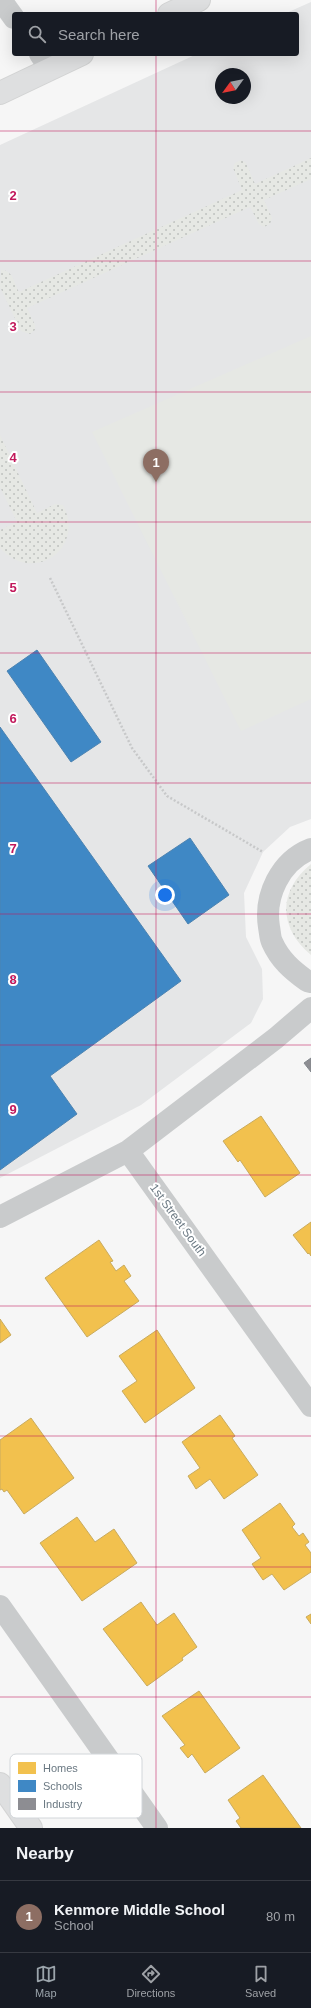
<!DOCTYPE html>
<html lang="en">
<head>
<meta charset="utf-8">
<style>
	body { margin:0; font-family:Helvetica,sans-serif; background:#20242c; color:#f1f3f6 }
	.compass { position:absolute; left:215px; top:68px; width:36px; height:36px; border-radius:50%; background:#171b24; box-shadow:0 4px 16px #0002; rotate:237deg }
	.you { position:absolute; left:165px; top:895px; width:14px; height:14px; margin:-10px; border:3px solid #fff; border-radius:50%; background:#1a73e8; box-shadow:0 0 0 6px #1a73e833 }
	.badge { display:grid; place-items:center; width:26px; height:26px; border-radius:50%; background:#9ba4ab; color:#fff; font-size:13px; font-weight:700 }
	.pin { position:absolute; translate:-50% -33px; filter:drop-shadow(0 1px 2px #0008) }
	.pin::after { content:''; position:absolute; top:21px; width:14px; height:12px; background:inherit; clip-path:polygon(0 0,100% 0,50% 100%) }
	.list { margin:0; padding:0; list-style:none }
	h2 { display:flex; justify-content:space-between; align-items:center; height:52px; margin:0; padding:0 16px; font-size:17px }
	h2 small { font-size:13px; font-weight:400; color:#9ea1a6 }
	.list li { display:grid; grid-template-columns:26px 1fr auto; gap:12px; align-items:center; box-sizing:border-box; height:72px; padding:0 16px; border-top:1px solid #363941 }
	.list b { display:block; font-size:15px; white-space:nowrap }
	.list p { margin:0; font-size:13px; white-space:nowrap; color:#9ea1a6 }
	.list em { font-size:13px; font-style:normal; color:#9ea1a6 }
	.icon { flex:none; width:22px; height:22px; fill:none; stroke:currentColor; stroke-width:2; stroke-linecap:round; stroke-linejoin:round }
	.map { position:relative; flex:none; width:311px; height:1828px; overflow:hidden }
	.search { position:absolute; background:#171b24; box-shadow:0 4px 16px #0002; left:12px; right:12px; top:12px; height:44px; display:flex; align-items:center; gap:10px; box-sizing:border-box; padding:0 14px; border-radius:4px; color:#9ea1a6; font-size:15px }
	.sheet { height:124px; background:#171b24 }
	nav { display:flex; justify-content:space-around; align-items:center; box-sizing:border-box; height:56px; border-top:1px solid #363941; background:#171b24; font-size:11px; color:#9ea1a6 }
	nav a { display:grid; justify-items:center; gap:2px }
	nav .on { color:#9ba4ab }
	.map>svg:first-child { display:block }
	.built { fill:#e5e6e7; fill-rule:evenodd }
	.grass { fill:url(#grass-dots) }
	.park { fill:#e6e8e4 }
	.homes { fill:#f2c14e; stroke:#c9ab5e }
	.schools { fill:#3f88c5; stroke:#4c83b1 }
	.industry { fill:#8d8d92; stroke:#82878d }
	.lines { fill:none; stroke-linecap:round; stroke-linejoin:round }
	.secondary-casing { stroke:#d2d3d3; stroke-width:24 }
	.trunk-casing { stroke:#d2d3d3; stroke-width:24 }
	.path { stroke:#c7c8c9; stroke-width:2.5; stroke-dasharray:2 2; stroke-linecap:butt }
	.minor { stroke:#c9cbcc; stroke-width:22 }
	.secondary { stroke:#dedfe0; stroke-width:22 }
	.trunk { stroke:#dedfe0; stroke-width:22 }
	.grid { fill:none; stroke:#c2185b; stroke-width:1; stroke-opacity:0.55 }
	.labels { text-anchor:middle; dominant-baseline:central; stroke-width:4; stroke-linejoin:round; paint-order:stroke }
	.street-label { font-size:12px; fill:#6a7882; stroke:#fff }
	.key { fill:#fff; stroke:#d2d6da; stroke-width:1 }
	.key-label { font-size:11px; fill:#6a7882 }
	.grid-label { font-size:13px; text-anchor:middle; font-weight:bold; fill:#c2185b; stroke:#fff; stroke-width:4; stroke-linejoin:round; paint-order:stroke }
</style>
</head>
<body>
<div class="map">
<svg width="311" height="1828" viewBox="0 0 311 1828">
	<defs>
		<pattern id="grass-dots" width="8" height="8" patternUnits="userSpaceOnUse"><rect width="8" height="8" fill="#e6e8e4"/><path d="M2 2h.1M6 6h.1" fill="none" stroke="#bec1be" stroke-width="1.8" stroke-linecap="round"/></pattern>
	</defs>
	<rect width="100%" height="100%" fill="#f6f6f6"/>
	<path class="built" d="M311 2V819L290 827 263 852 244 893 246 937 262 969 263 999 251 1023 141 1105 0 1178V145L197 54H297V14H284ZM221 74H245V98H221Z"/>
	<path class="grass" d="M311 158V179L264 200 272 218 270 224 264 227 259 224 250 207 27 308 35 325V330L30 334 21 331 0 287 1 270C13 270 14 283 19 292L242 190 233 168 235 163 241 160 246 163 255 184Z
		M0 435 37 513 55 504 63 505C86 549 33 585 0 548V530L17 522 0 487Z
		M311 864V955C278 927 278 891 311 864Z"/>
	<path class="park" d="M311 336V699L241 731 92 432Z"/>
	<path class="homes" d="M261 1116 300 1173 265 1197 240 1160 238 1162 223 1141Z
		M311 1222V1256L309 1253 308 1254 293 1235Z
		M99 1240 113 1261 110 1262 116 1271 124 1265 131 1276 124 1281 139 1301 87 1337 45 1278Z
		M0 1319 11 1335 0 1343Z
		M157 1330 195 1388 145 1423 122 1391 137 1381 119 1356Z
		M220 1415 235 1436 232 1438 258 1475 224 1499 210 1479 196 1489 188 1476 200 1468 182 1442Z
		M31 1418 74 1478 24 1514 7 1490 4 1492 2 1489 0 1490V1440Z
		M280 1503 295 1524 292 1527 299 1536 303 1533 309 1542 305 1545 311 1553V1572L284 1590 272 1574 263 1580 252 1564 261 1558 242 1530Z
		M77 1517 95 1542 114 1529 137 1563 82 1601 40 1543Z
		M141 1602 157 1625 174 1613 197 1647 182 1658 183 1660 147 1686 103 1629Z
		M311 1614V1624L306 1617Z
		M199 1691 240 1748 205 1773 192 1754 188 1758 180 1748 185 1745 162 1716Z
		M263 1775 301 1828H241L236 1821 240 1818 228 1800Z"/>
	<path class="schools" d="M37 650 101 742 71 762 7 671Z
		M0 727 181 981 50 1076 77 1114 0 1170Z
		M190 838 229 895 188 924 148 866Z"/>
	<path class="industry" d="M311 1058V1072L304 1063Z"/>
	<g class="lines">
		<g class="secondary-casing">
			<path id="secondary" d="M169 14 199 0
				M0 93 82 54"/>
		</g>
		<g class="trunk-casing">
			<path id="trunk" d="M0 1784 31 1828"/>
		</g>
		<path class="path" d="M50 578 132 748 167 796 263 852"/>
		<path class="minor" d="M1 0 14 18
			M40 54 50 69
			M311 849C280 861 264 896 269 927 270 932 270 938 272 942 280 960 292 970 307 981L311 982
			M128 1151 276 1038 311 1008
			M0 1217 128 1151 311 1406
			M0 1606 157 1828"/>
		<use href="#secondary" class="secondary"/>
		<use href="#trunk" class="trunk"/>
	</g>
	<path class="grid" d="M156 0V14M156 54V1828M0 131H311M0 261H311M0 392H311M0 522H311M0 653H311M0 783H311M0 914H311M0 1045H311M0 1175H311M0 1306H311M0 1436H311M0 1567H311M0 1697H311"/>
	<g class="labels">
		<g class="street-label">
			<text transform="translate(178 1220) rotate(54)">1st Street South</text>
		</g>
	</g>
	<rect x="10" y="1754" width="132" height="64" rx="6" class="key"/>
	<rect x="18" y="1762" width="18" height="12" fill="#f2c14e"/>
	<rect x="18" y="1780" width="18" height="12" fill="#3f88c5"/>
	<rect x="18" y="1798" width="18" height="12" fill="#8d8d92"/>
	<g class="key-label">
		<text x="43" y="1772">Homes</text>
		<text x="43" y="1790">Schools</text>
		<text x="43" y="1808">Industry</text>
	</g>
	<g class="grid-label">
		<text x="13" y="200">2</text>
		<text x="13" y="331">3</text>
		<text x="13" y="462">4</text>
		<text x="13" y="592">5</text>
		<text x="13" y="723">6</text>
		<text x="13" y="853">7</text>
		<text x="13" y="984">8</text>
		<text x="13" y="1114">9</text>
	</g>
</svg>
<svg class="compass" viewBox="-18 -18 36 36"><path d="M0-13l5 13h-10z" fill="#e53935"/><path d="M0 13l5-13h-10z" fill="#9ea1a6"/></svg>
<div class="you"></div>
<div class="pin badge" style="left:156px;top:482px;background:#8d6e63">1</div>
<div class="search"><svg class="icon" aria-label="search" viewBox="0 0 24 24"><circle cx="10" cy="10" r="6"/><path d="M15 15l6 6"/></svg>Search here</div>
</div>
<section class="sheet">
<h2>Nearby<small></small></h2>
<ul class="list">
<li><span class="badge" style="background:#8d6e63">1</span><div><b>Kenmore Middle School</b><p>School</p></div><em>80 m</em></li>
</ul>
</section>
<nav>
<a class="on"><svg class="icon" aria-label="map" viewBox="0 0 24 24"><path d="M3 6l6-2 6 2 6-2v14l-6 2-6-2-6 2zM9 4v14M15 6v14"/></svg>Map</a>
<a><svg class="icon" aria-label="directions" viewBox="0 0 24 24"><path d="M12 3l9 9-9 9-9-9zM9 14v-3h6M13 9l2 2-2 2"/></svg>Directions</a>
<a><svg class="icon" aria-label="saved" viewBox="0 0 24 24"><path d="M7 4h10v16l-5-4-5 4z"/></svg>Saved</a>
</nav>
</body>
</html>
